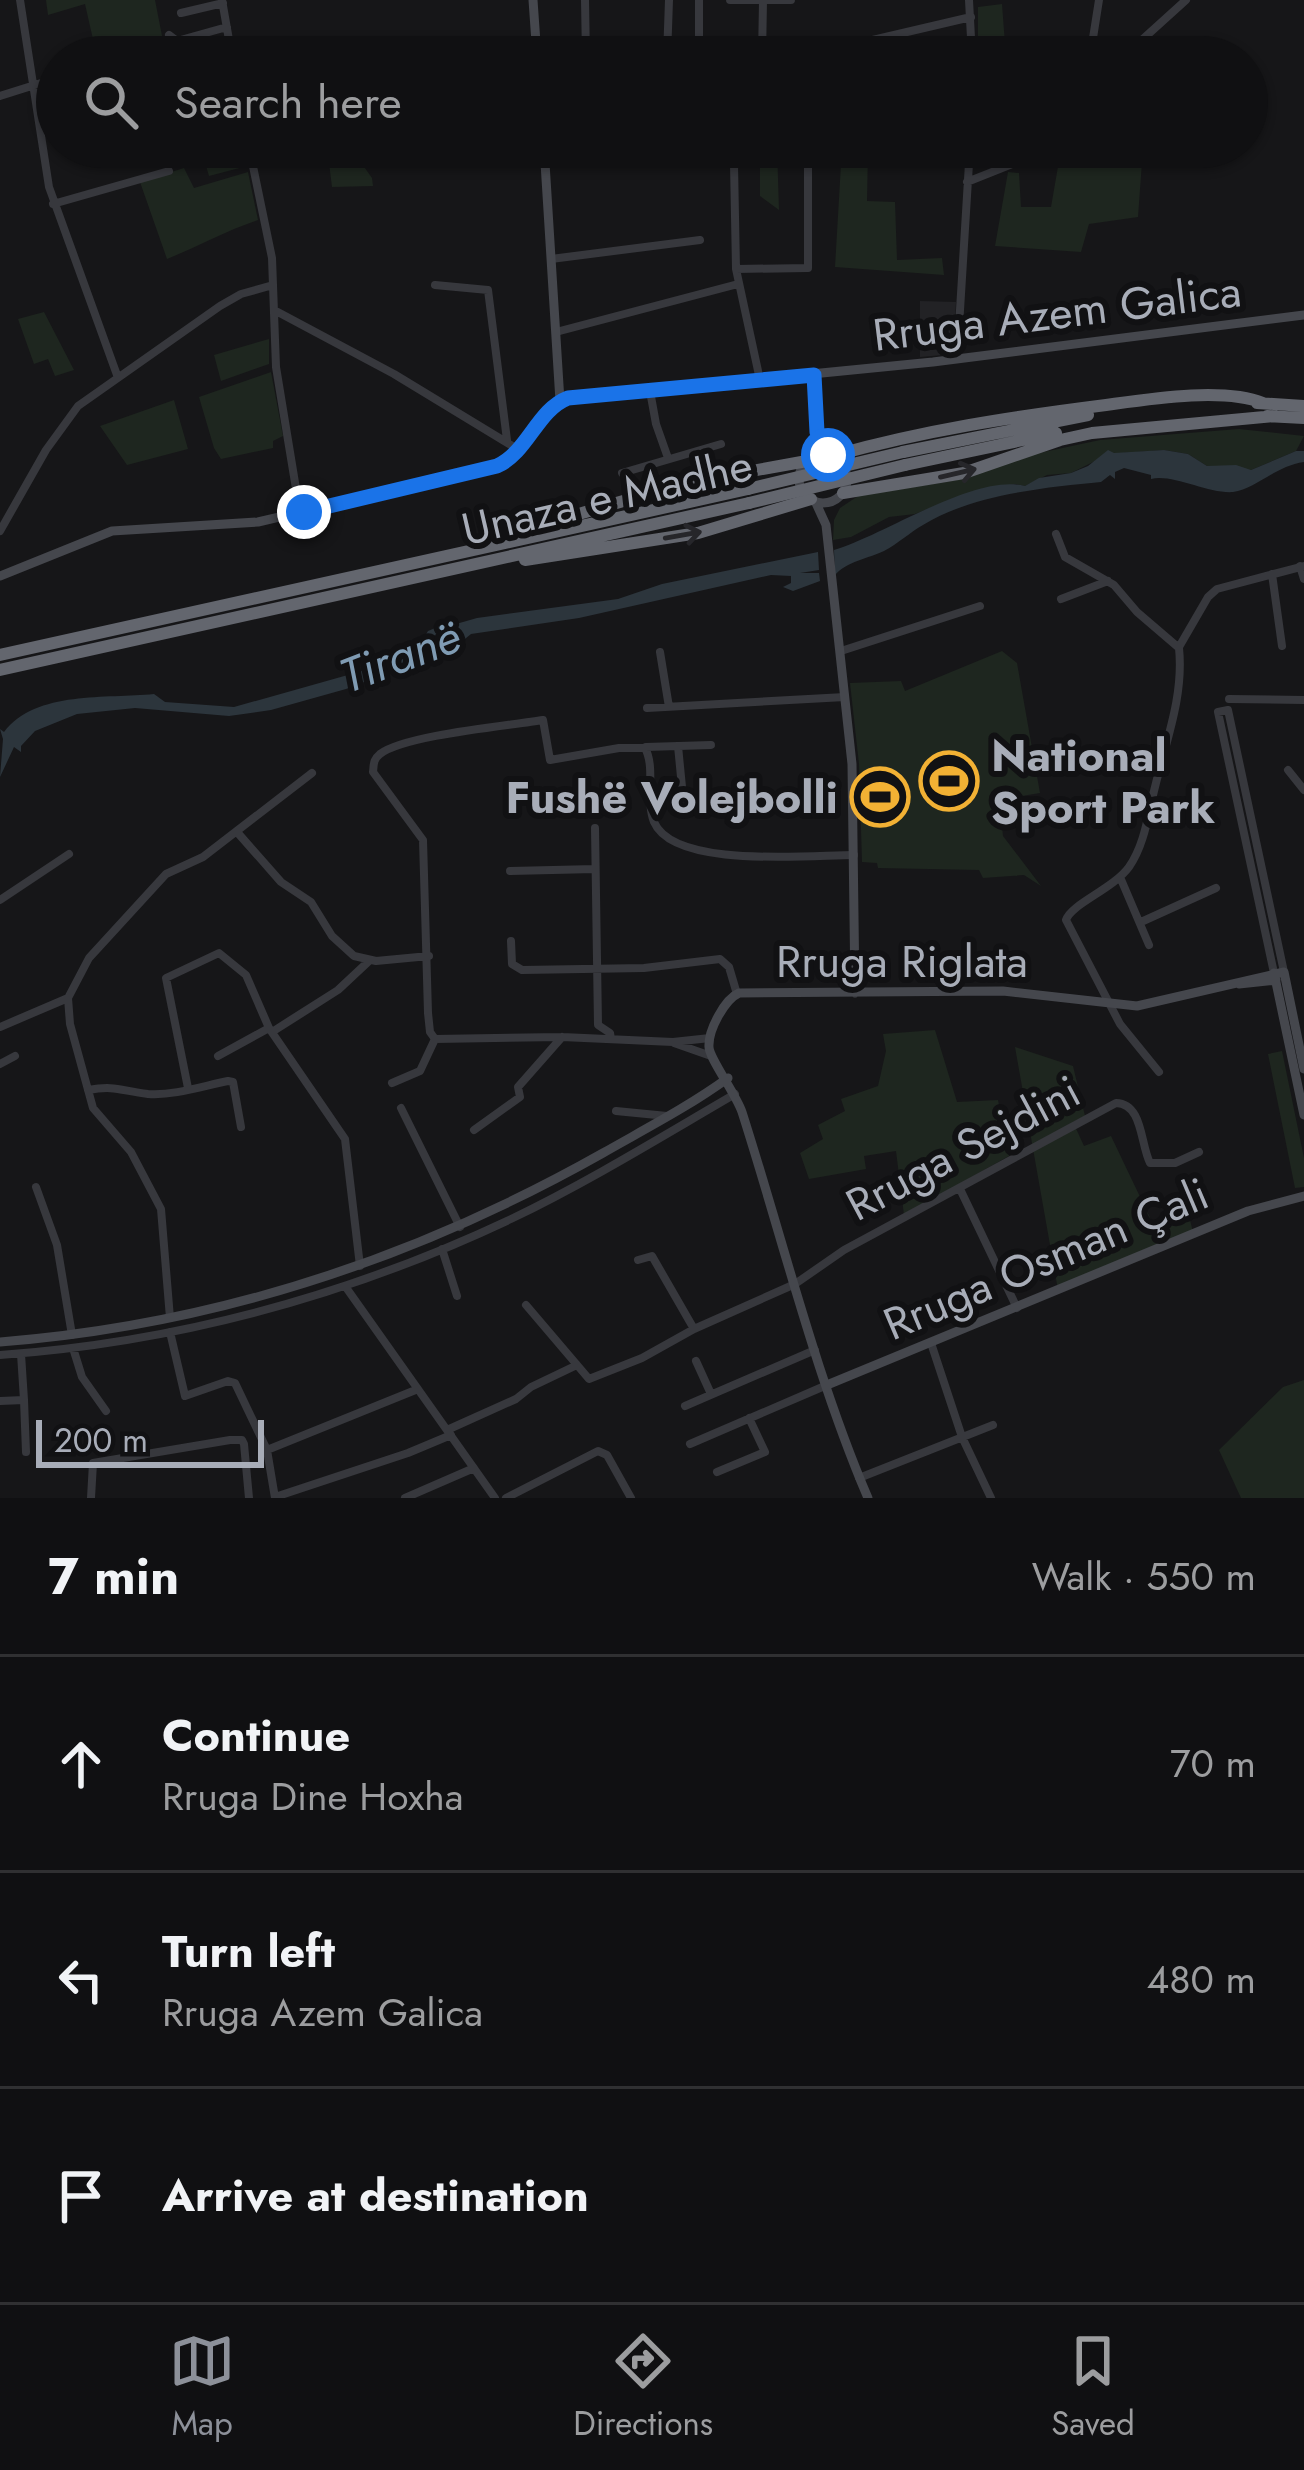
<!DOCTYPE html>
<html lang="en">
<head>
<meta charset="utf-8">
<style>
	body { margin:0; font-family:Jost,sans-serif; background:#19191b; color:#f1f3f6 }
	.scale { position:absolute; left:36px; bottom:30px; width:228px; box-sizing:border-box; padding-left:12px; border:6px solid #a8adb8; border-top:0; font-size:33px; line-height:42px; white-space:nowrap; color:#a8adb8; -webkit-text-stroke:9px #111113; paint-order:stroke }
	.stop { position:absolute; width:36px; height:36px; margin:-27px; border:9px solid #1a73e8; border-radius:50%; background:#fff }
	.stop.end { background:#1a73e8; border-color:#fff; box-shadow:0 3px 12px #0008 }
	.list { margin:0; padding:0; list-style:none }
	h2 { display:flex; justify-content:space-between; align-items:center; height:156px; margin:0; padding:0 48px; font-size:51px }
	h2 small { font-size:39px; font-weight:400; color:#9c9d9f }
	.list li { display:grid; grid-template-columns:78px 1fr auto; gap:36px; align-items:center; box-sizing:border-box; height:216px; padding:0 48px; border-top:3px solid #303032 }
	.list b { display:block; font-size:45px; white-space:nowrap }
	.list p { margin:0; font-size:39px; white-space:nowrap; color:#9c9d9f }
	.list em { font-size:39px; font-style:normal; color:#9c9d9f }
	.icon { flex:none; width:66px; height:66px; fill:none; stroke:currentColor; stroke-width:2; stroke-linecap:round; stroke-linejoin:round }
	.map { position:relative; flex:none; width:1304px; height:1498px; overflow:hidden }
	.search { position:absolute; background:#101012; box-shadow:0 3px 9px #0004; left:36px; right:36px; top:36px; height:132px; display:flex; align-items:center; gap:30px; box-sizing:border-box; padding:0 42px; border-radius:66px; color:#9c9d9f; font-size:45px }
	.sheet { height:804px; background:#101012 }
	nav { display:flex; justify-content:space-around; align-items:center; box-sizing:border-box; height:168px; border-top:3px solid #303032; background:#101012; font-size:33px; color:#9c9d9f }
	nav a { display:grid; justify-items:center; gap:6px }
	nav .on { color:#8c9099 }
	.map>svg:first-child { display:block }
	.built { fill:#222225 }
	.green { fill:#1e261f }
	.water { fill:#2c353c }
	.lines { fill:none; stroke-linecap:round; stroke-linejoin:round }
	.street { stroke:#37383d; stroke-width:8 }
	.secondary { stroke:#45474d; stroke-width:9 }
	.highway { stroke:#63666e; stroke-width:12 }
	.highway-bridge { stroke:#63666e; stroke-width:12 }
	.oneway { stroke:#26262a }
	.route { stroke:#1a73e8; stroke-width:15 }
	.labels { text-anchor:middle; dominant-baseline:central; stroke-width:12; stroke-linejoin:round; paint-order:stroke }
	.street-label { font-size:45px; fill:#a8adb8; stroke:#111113 }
	.poi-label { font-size:45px; font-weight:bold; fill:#a8adb8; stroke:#111113; text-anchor:start }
	.water-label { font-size:48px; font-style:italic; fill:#7f9bb3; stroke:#111113 }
</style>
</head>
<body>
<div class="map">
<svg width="1304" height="1498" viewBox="0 0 1304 1498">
	<rect width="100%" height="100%" fill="#161618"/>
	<path class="built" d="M920 301 956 302 953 354 920 357Z"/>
	<path class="green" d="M46 0H155L164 46 97 57 85 4 48 15Z
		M1002 4 1006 57H978V7Z
		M181 147H224L226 152 245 149 247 166 209 176 202 152 182 155Z
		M327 147H350L372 178 373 186 332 187Z
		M712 147H777L779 210 760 196V156H712Z
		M842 147 868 151 867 201 895 202 897 260 942 258 944 275 835 267Z
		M1105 147 1143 148 1138 217 1089 224 1081 252 995 246 1008 172 1019 173 1021 207H1051L1060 155Z
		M184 168 194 188 248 172 258 220C225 231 199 246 167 259L140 182Z
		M44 312 74 370 55 376 48 359 34 364 18 319Z
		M269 339V364L221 381 214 355Z
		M271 372 283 436 273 441V448L221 459 214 448 199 397Z
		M174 400 188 449 127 465 100 426Z
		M1239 429 1304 436 1296 451 1251 470 1207 466 1188 454 1164 450 1109 454 1071 473 1047 475 1025 486 1015 484 969 493 915 514 889 517 851 537 833 540 834 520 840 508 858 496 964 479 1025 456 1100 440Z
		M1002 651 1017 663 1040 793 999 800 1003 836 1041 886 1024 875 983 878 979 870 878 868 877 863 862 862 859 764 850 683 901 681 905 691Z
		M935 1030 957 1102 998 1100 1009 1156 904 1215 896 1151 864 1156 866 1169 809 1179 800 1153 823 1139 818 1125 845 1111 841 1099 878 1086 886 1051 883 1034Z
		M1015 1047 1073 1066 1085 1116 1073 1122 1084 1146 1111 1136 1153 1224 1188 1212 1193 1232 1058 1290Z
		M1282 1051 1304 1158V1187L1295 1188 1268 1054Z
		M1304 1380V1498H1241L1219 1450 1283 1387Z"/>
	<path class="water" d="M1108 450 1114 453 1164 450 1188 454 1207 466 1236 465 1251 470 1296 451H1304V462C1275 466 1256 489 1233 492 1209 494 1171 473 1151 479V475L1124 468 1115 472V479L1110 475 1101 482C1046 487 971 495 923 525 909 533 899 543 884 551 869 558 846 562 835 575L834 550C885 535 975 473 1025 486L1039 478 1071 473 1088 466Z
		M818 552 819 570 800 573H819L820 581 793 591 783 587 791 583V576L771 575 579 618 471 634 455 647 346 689 271 710 229 716 135 708 77 714 35 731 21 746V752L14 747 0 777 3 739 0 729 4 732C36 690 107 699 154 694L165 702 234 707 362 671 400 644 425 636 428 631 447 623 449 626 477 618 618 599 662 584Z"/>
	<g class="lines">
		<path class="street" d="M20 0 49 187 117 375
			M222 0 232 57
			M585 0 586 57
			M730 0H791
			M969 0 972 57
			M181 13 223 3
			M169 35 177 41 227 27
			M667 57 669 0
			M699 57V0
			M762 57 763 1
			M800 57 971 17
			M1031 57 1044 53 1058 57
			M1090 57 1099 0
			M1123 57 1186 0
			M0 96 57 78
			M249 147 272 258 276 367 300 513
			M734 164 736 269 760 380
			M967 182 1020 161
			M53 204 169 171
			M551 259 700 240
			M736 269 808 268V160
			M435 285 488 290 507 440
			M274 310 394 374 519 450
			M556 332 738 284
			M957 359 970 147
			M650 391 656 424 668 458
			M622 473 721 444
			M0 531 46 450 78 406 220 306 241 294 273 285
			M1056 534 1065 557 1114 585 1137 612 1179 648C1184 696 1166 741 1155 787 1148 814 1145 844 1129 867 1113 889 1071 904 1066 920L1120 1024 1159 1072
			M1300 566 1304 579
			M1272 574 1282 646
			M1061 599 1108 581
			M1179 647 1208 597 1217 589 1304 566
			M841 651 980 606
			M660 652 669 707
			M1229 699 1304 700
			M647 708 845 697
			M678 746 682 787
			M646 747 711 745
			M1288 770 1304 790
			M595 828 598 1025 610 1033 611 1039
			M237 832 281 882 311 902 332 936 354 956 376 961 429 956
			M510 871 595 869
			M1120 877 1149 945
			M0 900 69 854
			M1141 922 1216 888
			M511 941 512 964 522 970 644 968 720 959 729 967 737 994
			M1274 973 1218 712 1228 710 1284 972
			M0 1027 68 998
			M272 1032 338 990 369 961
			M435 1039 430 1032 428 1013 423 840 373 772C374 763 373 760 380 754 405 735 507 726 543 720L550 760 619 748H645C656 768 645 799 654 822 674 869 809 855 854 855
			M435 1039 562 1037 673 1042 710 1038
			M674 1043 711 1056
			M218 1056 269 1028
			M0 1064 15 1056
			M392 1083 420 1071 435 1039
			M188 1088 166 978 219 953 246 975 269 1028 345 1139 360 1266
			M88 1090C116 1085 121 1091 148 1094 173 1096 203 1086 228 1081L233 1082 241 1127
			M401 1108 460 1227
			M616 1111 667 1116
			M474 1130 520 1097 518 1087 562 1037
			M36 1187 57 1245 72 1335
			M960 1189 1017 1308
			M442 1249 457 1296
			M638 1260 652 1256 694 1329
			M345 1286 495 1498
			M526 1305 589 1379 642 1358 694 1329 795 1284 844 1250 1116 1103C1143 1104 1140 1143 1150 1163H1175L1199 1152
			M170 1318 161 1209 131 1152 93 1108 70 1024 68 998 89 958 166 874 203 857 312 773
			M170 1332 185 1396 228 1381 235 1383 267 1450 275 1498
			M931 1343 962 1437 991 1498
			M73 1348 82 1377 106 1411
			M0 1355C178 1342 350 1295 511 1219 588 1182 661 1137 735 1094
			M696 1361 711 1394
			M24 1400 26 1452
			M0 1401 24 1400 21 1354
			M685 1406 815 1350
			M447 1430 516 1399 531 1387 577 1365
			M690 1444 827 1385
			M267 1450 418 1389
			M717 1472 765 1452 749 1418
			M859 1478 993 1425
			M275 1497 408 1453 451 1435
			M91 1498 93 1463 230 1440H242L244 1444 249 1498
			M405 1498 474 1468
			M506 1498 598 1451 607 1455 631 1498"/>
		<path class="secondary" d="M533 0 537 57
			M544 147 560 401
			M813 375 817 432
			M799 479a24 24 0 1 1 48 0a24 24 0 1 1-48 0Z
			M810 459 817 432 828 455
			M815 501 826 525 852 764 855 993
			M0 576 112 531 258 522 497 466C528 452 537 410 568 398L933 362 1304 315
			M1274 973 1304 1115
			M1239 984 1276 980
			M0 1342C216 1325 415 1259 603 1153 645 1129 688 1107 728 1078
			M827 1385 1248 1211 1304 1196
			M868 1498C815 1374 783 1240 742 1112 736 1094 709 1058 709 1047 708 1030 725 999 739 993L1003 991 1137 1006 1284 972 1304 1069"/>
		<path class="highway" d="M1257 403 1304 406
			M1267 416 1304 418
			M903 452 1088 415
			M832 456C925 430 1011 417 1106 405 1149 399 1223 387 1263 403
			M905 465 1056 433
			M843 493 964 473 1060 440 1092 433 1275 416
			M517 532 685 483 807 461
			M525 560 698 533 811 499
			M0 655 748 489
			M0 670 749 503"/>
		<path class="highway-bridge" d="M748 489 903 452
			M749 503 905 465"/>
	</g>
	<defs><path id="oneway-shaft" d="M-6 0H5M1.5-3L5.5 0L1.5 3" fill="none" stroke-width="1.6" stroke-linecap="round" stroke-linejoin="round" transform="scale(3)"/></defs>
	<g class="oneway">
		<use href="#oneway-shaft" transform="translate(958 473) rotate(-13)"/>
		<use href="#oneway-shaft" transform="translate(683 535) rotate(-10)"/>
	</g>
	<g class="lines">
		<path class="route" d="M304 512 497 466C528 452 537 410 568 398L814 375 817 432 828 455"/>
	</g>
	<defs>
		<g id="stadium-ring" transform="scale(3)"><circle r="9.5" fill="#111113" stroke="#f2b134" stroke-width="1.5"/><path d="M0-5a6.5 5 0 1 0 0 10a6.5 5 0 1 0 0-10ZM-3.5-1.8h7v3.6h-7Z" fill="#f2b134"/></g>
	</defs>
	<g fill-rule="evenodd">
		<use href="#stadium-ring" x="949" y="781"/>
		<use href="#stadium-ring" x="880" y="797"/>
	</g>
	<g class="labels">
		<g class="street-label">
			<text transform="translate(1057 313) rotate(-7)">Rruga Azem Galica</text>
			<text transform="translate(607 497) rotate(-13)">Unaza e Madhe</text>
			<text x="902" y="961">Rruga Riglata</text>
			<text transform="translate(963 1148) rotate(-28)">Rruga Sejdini</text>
			<text transform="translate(1046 1259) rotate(-23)">Rruga Osman Çali</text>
		</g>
		<g class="poi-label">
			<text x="991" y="755">National<tspan x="991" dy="52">Sport Park</tspan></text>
			<text x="838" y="797" text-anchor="end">Fushë Volejbolli</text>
		</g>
		<g class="water-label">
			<text transform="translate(400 656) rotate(-21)">Tiranë</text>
		</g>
	</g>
</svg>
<div class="scale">200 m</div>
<div class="stop" style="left:828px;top:455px"></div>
<div class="stop end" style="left:304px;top:512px"></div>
<div class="search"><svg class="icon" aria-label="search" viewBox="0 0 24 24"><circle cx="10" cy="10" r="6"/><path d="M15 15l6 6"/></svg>Search here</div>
</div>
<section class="sheet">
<h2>7 min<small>Walk · 550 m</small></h2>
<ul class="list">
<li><svg class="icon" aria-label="ahead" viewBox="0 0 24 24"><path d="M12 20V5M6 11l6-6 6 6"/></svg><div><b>Continue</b><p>Rruga Dine Hoxha</p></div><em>70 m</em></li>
<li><svg class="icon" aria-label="left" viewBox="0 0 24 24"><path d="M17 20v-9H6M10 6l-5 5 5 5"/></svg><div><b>Turn left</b><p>Rruga Azem Galica</p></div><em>480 m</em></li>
<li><svg class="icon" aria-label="arrive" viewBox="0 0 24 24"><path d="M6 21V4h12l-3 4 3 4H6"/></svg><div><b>Arrive at destination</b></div></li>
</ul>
</section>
<nav>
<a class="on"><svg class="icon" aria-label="map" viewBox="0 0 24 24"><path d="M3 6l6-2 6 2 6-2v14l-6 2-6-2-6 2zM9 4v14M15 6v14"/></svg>Map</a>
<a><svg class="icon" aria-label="directions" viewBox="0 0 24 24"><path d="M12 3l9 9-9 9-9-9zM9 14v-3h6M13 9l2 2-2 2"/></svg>Directions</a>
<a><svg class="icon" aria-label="saved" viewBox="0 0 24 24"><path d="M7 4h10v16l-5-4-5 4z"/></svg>Saved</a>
</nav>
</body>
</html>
